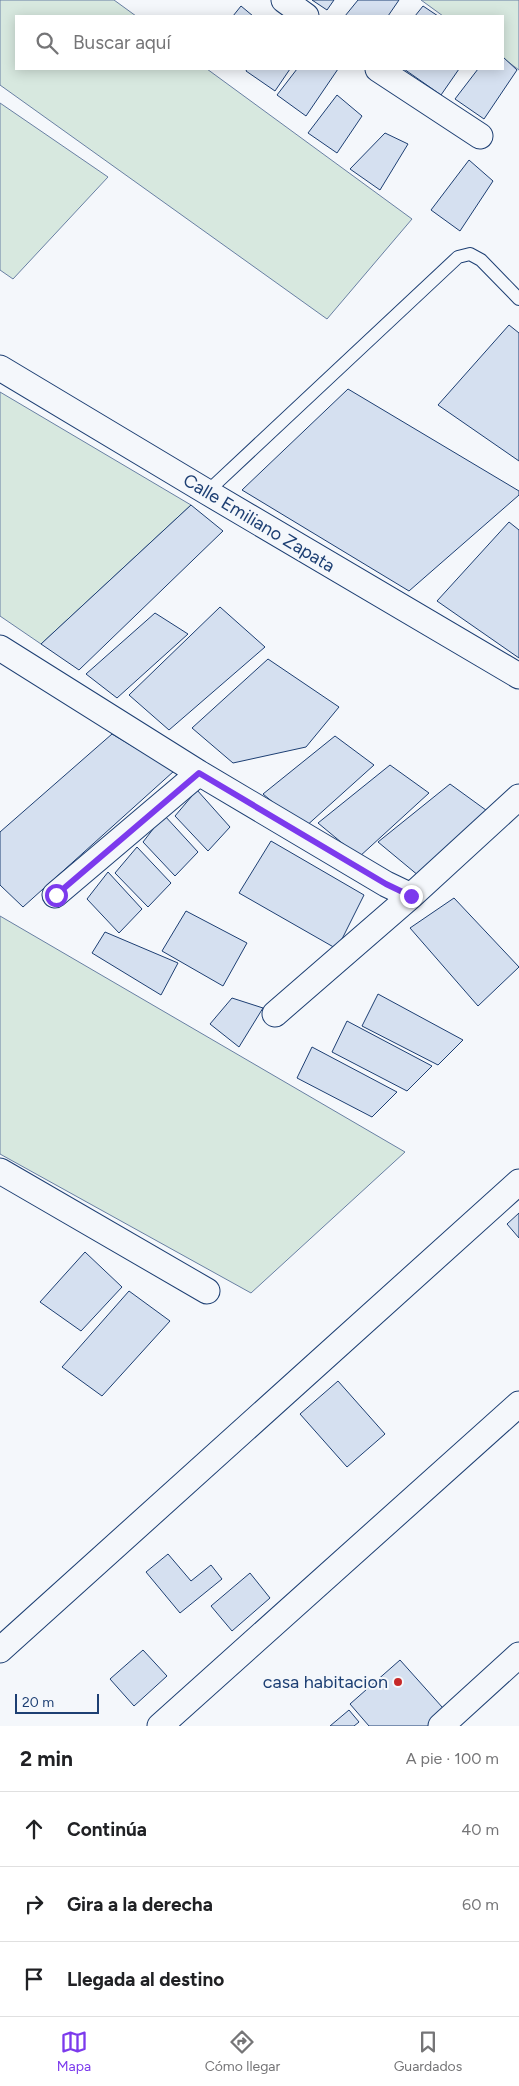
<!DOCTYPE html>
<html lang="es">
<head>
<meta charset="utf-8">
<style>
	body { margin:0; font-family:Figtree,sans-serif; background:#f2f2f2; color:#202124 }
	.scale { position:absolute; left:15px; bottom:12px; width:84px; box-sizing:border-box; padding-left:5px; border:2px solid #1d3f73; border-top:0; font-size:14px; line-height:18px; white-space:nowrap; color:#1d3f73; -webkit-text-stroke:4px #f4f7fb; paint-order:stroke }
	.stop { position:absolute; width:15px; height:15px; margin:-11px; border:4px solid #7c3aed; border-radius:50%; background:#fff }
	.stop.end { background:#7c3aed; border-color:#fff; box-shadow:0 1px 5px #0008 }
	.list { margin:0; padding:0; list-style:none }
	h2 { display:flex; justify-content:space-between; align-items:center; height:65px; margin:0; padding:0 20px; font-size:21px }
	h2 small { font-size:16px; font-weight:400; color:#757577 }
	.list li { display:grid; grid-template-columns:32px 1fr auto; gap:15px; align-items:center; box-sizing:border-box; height:75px; padding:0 20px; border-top:1px solid #e0e0e0 }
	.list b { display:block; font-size:19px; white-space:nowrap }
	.list em { font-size:16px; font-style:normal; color:#757577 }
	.icon { flex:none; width:28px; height:28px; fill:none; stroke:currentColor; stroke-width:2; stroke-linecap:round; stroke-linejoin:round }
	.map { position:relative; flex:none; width:519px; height:1726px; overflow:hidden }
	.search { position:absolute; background:#fff; box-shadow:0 2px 12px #0003; left:15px; right:15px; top:15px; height:55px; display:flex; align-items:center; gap:12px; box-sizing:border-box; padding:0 18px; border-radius:0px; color:#757577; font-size:19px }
	.sheet { height:290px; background:#fff }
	nav { display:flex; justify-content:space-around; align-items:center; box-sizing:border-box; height:70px; border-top:1px solid #e0e0e0; background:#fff; font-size:14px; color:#757577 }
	nav a { display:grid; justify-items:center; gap:2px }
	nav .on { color:#7c3aed }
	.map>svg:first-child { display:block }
	.green { fill:#d7e8df; stroke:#687fa3 }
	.building { fill:#d5e0f0; stroke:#1d3f73 }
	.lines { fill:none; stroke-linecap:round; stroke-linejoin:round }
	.lane-casing { stroke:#1d3f73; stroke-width:14 }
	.street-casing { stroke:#1d3f73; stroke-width:27 }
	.lane { stroke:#f4f7fb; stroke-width:12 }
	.street { stroke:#f4f7fb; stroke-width:25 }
	.route { stroke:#7c3aed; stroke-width:6 }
	.poi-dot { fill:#c62828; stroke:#f4f7fb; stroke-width:2 }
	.labels { text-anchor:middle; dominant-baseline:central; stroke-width:4; stroke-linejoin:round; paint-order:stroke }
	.street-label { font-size:18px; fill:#1d3f73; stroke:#f4f7fb }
	.poi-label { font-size:18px; fill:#1d3f73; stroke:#f4f7fb; text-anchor:end }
</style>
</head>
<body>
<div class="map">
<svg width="519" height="1726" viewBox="0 0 519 1726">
	<rect width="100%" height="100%" fill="#f4f7fb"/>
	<path class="green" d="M0 0H114L136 16H16V69H207L412 219 327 319 0 85Z
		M421 0H519V70L503 58V16H443Z
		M0 103 108 177 13 279 0 270Z
		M0 392 191 505 41 644 0 616Z
		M0 916 405 1152 251 1293 0 1154Z"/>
	<path class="building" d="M312 0H334L327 10Z
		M358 0H399L388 16H345Z
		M241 6 253 16H233Z
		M423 6 438 16H415Z
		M503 57 517 70 484 119 455 99 478 69H503Z
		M247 69H290L275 91 246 71Z
		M297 69H338L306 116 277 95Z
		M404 69H459L441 95Z
		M337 95 362 116 337 153 308 133Z
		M385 133 408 144 380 190 350 169Z
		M469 160 493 181 460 231 431 210Z
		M509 325 519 333V461L438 405Z
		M348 389 519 491V495L409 591 242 490Z
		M191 505 223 531 79 670 41 644Z
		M509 522 519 530V658L437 601Z
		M220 607 265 647 169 730 129 695Z
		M155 613 188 634 117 698 86 674Z
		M268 659 339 707 306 747 233 763 192 728Z
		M112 734 174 771 23 907 0 885V832Z
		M335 736 374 765 304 828 263 794Z
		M390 765 429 793 359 857 318 823Z
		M450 784 490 813 419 876 378 842Z
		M197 790 230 827 208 851 175 816Z
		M164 815 198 852 175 876 143 842Z
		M271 841 364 895 337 949 239 893Z
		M137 847 171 883 148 907 115 873Z
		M108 872 142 909 119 933 87 899Z
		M454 898 519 967 478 1006 410 928Z
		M186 911 247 943 223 986 162 951Z
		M105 932 178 963 161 995 92 953Z
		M378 994 463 1040 438 1065 362 1026Z
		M232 998 263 1008 239 1047 210 1024Z
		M347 1021 432 1066 407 1091 332 1052Z
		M312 1047 397 1092 372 1117 297 1078Z
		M519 1213V1238L507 1224Z
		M85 1252 122 1287 81 1331 40 1302Z
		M129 1291 170 1321 102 1396 62 1367Z
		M338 1381 385 1434 347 1467 300 1414Z
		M168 1554 191 1581 211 1565 222 1579 180 1613 146 1572Z
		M250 1573 270 1598 232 1631 211 1606Z
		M143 1650 167 1676 134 1706 110 1679Z
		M400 1660 451 1717 441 1726H369L350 1704Z
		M349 1710 359 1722 354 1726H330Z"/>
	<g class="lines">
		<g class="lane-casing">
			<path id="lane" d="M207 492 458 257 470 254 481 260 519 299"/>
		</g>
		<g class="street-casing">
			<path id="street" d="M284 0 306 16
				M378 69 480 136
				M0 368 207 492 519 676
				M0 648 199 773 386 884 411 896 275 1014
				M55 895 199 773
				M411 896 519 797
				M0 1171 207 1291
				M0 1650 519 1182
				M160 1726 519 1404
				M441 1726 519 1655"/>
		</g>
		<use href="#lane" class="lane"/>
		<use href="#street" class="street"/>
	</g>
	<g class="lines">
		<path class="route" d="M56 895 199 773 386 884 411 896"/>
	</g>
	<circle class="poi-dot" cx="398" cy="1682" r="5"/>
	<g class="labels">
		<g class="street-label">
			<text transform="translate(259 523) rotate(31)">Calle Emiliano Zapata</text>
		</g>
		<g class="poi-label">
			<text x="388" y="1682">casa habitacion</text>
		</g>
	</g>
</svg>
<div class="scale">20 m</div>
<div class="stop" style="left:56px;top:895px"></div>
<div class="stop end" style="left:411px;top:896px"></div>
<div class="search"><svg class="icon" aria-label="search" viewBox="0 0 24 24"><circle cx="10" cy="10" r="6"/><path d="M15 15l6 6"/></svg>Buscar aquí</div>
</div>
<section class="sheet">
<h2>2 min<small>A pie · 100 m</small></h2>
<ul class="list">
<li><svg class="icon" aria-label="ahead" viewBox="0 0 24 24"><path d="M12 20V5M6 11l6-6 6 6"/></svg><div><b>Continúa</b></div><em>40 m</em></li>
<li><svg class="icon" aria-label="right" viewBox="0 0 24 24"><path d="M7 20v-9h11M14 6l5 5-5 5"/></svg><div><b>Gira a la derecha</b></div><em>60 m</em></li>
<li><svg class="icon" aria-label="arrive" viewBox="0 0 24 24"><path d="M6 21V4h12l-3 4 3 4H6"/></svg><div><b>Llegada al destino</b></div></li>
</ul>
</section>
<nav>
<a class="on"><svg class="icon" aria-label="map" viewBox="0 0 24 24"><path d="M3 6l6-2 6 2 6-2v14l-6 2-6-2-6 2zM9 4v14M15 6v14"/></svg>Mapa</a>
<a><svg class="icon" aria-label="directions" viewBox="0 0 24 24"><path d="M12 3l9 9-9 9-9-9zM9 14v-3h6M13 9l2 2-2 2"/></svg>Cómo llegar</a>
<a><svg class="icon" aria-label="saved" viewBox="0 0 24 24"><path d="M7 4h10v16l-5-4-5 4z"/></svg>Guardados</a>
</nav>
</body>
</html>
